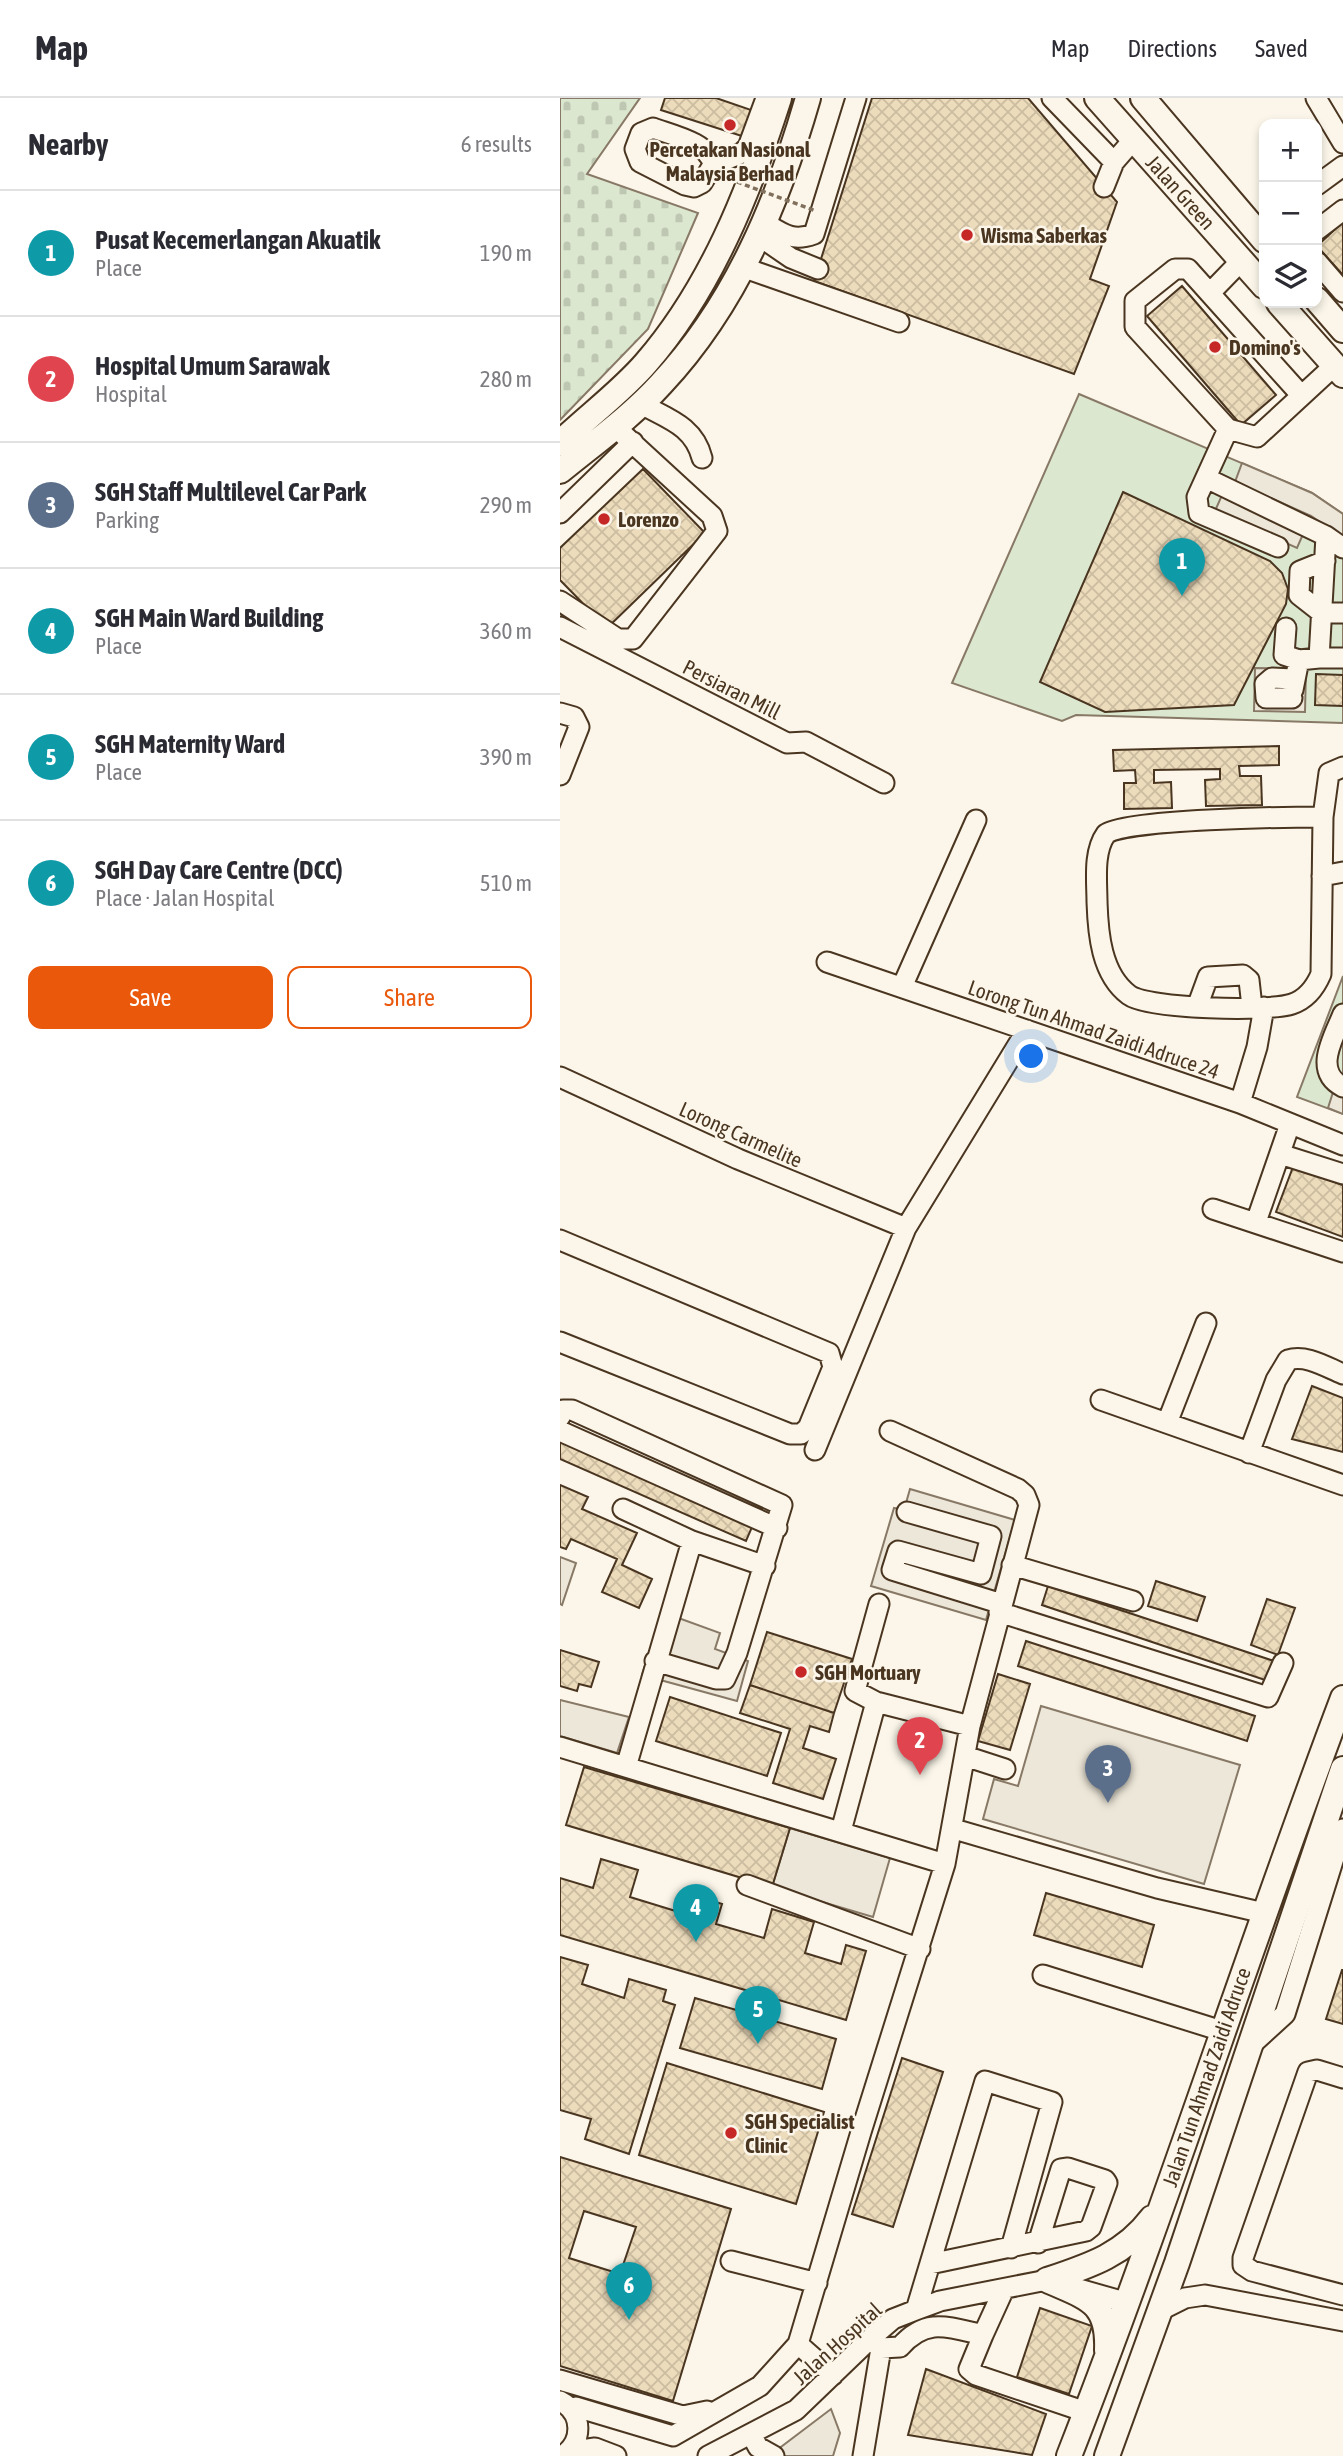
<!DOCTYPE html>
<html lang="en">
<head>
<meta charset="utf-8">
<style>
	body { margin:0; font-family:"Asap Condensed",sans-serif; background:#f7f7f7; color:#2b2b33 }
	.controls { position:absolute; right:21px; top:21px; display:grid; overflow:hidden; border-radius:14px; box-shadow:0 4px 10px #0003 }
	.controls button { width:63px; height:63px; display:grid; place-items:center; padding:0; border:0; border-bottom:2px solid #e1e1e2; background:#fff; color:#2b2b33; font:35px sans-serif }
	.you { position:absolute; left:472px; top:959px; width:24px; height:24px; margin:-18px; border:5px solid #fff; border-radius:50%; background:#1a73e8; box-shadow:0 0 0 10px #1a73e833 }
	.badge { display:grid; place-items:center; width:46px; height:46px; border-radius:50%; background:#ea580c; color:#fff; font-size:23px; font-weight:700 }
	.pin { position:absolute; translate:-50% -58px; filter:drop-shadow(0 2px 4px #0008) }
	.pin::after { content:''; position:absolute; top:37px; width:24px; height:21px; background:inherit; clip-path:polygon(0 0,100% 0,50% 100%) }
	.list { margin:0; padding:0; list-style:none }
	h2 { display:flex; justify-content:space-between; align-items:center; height:91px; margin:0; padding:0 28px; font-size:30px }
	h2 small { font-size:23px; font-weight:400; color:#7c7c81 }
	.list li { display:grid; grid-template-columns:46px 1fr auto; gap:21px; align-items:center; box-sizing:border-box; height:126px; padding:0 28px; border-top:2px solid #e1e1e2 }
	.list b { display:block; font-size:26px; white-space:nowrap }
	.list p { margin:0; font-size:23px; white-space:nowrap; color:#7c7c81 }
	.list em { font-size:23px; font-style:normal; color:#7c7c81 }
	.actions { display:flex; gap:14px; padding:21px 28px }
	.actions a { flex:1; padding:16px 0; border:2px solid #ea580c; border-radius:14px; text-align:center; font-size:24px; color:#ea580c }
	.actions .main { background:#ea580c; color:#fff }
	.icon { flex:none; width:38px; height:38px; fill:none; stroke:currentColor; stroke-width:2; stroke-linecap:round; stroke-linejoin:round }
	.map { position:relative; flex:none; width:783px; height:2358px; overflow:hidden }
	header { display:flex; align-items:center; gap:42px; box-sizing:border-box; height:98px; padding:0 35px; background:#fff; border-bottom:2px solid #e1e1e2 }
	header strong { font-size:33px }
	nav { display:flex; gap:38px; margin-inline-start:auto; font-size:24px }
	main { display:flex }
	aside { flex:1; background:#fff }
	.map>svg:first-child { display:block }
	.cemetery { fill:url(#cemetery-stones); stroke:#887966; stroke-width:2 }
	.garden { fill:#dce7d0; stroke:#887966; stroke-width:2 }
	.parking { fill:#ede7d9; stroke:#887966; stroke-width:2 }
	.building { fill:url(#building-cross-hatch); stroke:#4a3520; stroke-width:2; fill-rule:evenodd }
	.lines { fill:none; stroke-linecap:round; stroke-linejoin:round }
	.minor-casing { stroke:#4a3520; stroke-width:23 }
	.major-casing { stroke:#4a3520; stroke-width:28 }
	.minor { stroke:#fbf6e9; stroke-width:19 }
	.major { stroke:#fbf6e9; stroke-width:24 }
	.path-bridge { stroke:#7f6f5c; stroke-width:3.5; stroke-dasharray:5 3.5; stroke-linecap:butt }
	.poi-dot { fill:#c62828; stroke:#fbf6e9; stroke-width:2.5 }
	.labels { text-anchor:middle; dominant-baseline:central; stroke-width:5; stroke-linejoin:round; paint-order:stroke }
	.poi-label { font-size:21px; font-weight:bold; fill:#4a3520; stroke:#fbf6e9; text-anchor:start }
	.street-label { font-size:21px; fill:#4a3520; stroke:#fbf6e9 }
</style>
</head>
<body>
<header>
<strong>Map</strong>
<nav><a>Map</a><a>Directions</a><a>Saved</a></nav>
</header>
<main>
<aside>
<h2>Nearby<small>6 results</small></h2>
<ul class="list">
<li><span class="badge" style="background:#0f9aa8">1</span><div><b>Pusat Kecemerlangan Akuatik</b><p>Place</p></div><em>190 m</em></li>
<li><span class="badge" style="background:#e0444e">2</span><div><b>Hospital Umum Sarawak</b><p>Hospital</p></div><em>280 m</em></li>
<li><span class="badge" style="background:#5c6f8a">3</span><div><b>SGH Staff Multilevel Car Park</b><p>Parking</p></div><em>290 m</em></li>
<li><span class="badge" style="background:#0f9aa8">4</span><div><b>SGH Main Ward Building</b><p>Place</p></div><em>360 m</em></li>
<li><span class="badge" style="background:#0f9aa8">5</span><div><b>SGH Maternity Ward</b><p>Place</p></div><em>390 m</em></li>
<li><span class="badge" style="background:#0f9aa8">6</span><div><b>SGH Day Care Centre (DCC)</b><p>Place · Jalan Hospital</p></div><em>510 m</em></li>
</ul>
<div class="actions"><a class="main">Save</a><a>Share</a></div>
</aside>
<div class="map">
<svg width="783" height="2358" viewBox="0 0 783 2358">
	<defs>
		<pattern id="cemetery-stones" width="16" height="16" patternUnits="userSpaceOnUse" patternTransform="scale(1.75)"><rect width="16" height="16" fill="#dce7d0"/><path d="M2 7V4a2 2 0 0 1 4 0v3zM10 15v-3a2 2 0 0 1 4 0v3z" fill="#bec7b2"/></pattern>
		<pattern id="building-cross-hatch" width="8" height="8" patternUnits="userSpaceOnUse" patternTransform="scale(1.75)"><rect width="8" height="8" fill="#ecdcbc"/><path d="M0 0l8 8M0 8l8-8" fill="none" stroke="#ccbda1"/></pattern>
	</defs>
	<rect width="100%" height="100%" fill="#fbf6e9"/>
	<path class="cemetery" d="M0 0H80L27 76 138 115 88 231 0 322Z"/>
	<path class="garden" d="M519 296 752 395 783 416V625L516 617 502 623 392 585Z
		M783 878V1016L737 999Z"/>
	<path class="parking" d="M682 365 752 395 783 416V440L751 418 675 384Z
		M662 397 744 434 737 450 655 413Z
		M695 570 746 571 745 614 694 613Z
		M774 991 783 995V1016L768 1010Z
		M350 1391 455 1422 426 1522 311 1488 334 1410 344 1412Z
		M0 1459 16 1465 2 1507 0 1506Z
		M102 1514 160 1535 155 1551 188 1563 177 1603 82 1577Z
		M0 1602 69 1619 57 1655 0 1638Z
		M481 1608 680 1667 644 1786 423 1721 434 1681 458 1688Z
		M230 1730 330 1760 313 1819 212 1789Z
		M271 2311 280 2335 273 2358H209Z"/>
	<path class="building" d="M105 0H156L197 14 188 40 101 12Z
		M312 0H468L557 104 530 181 549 188 514 276 254 183Z
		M783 124V177L757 148Z
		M622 188 716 297 681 327 587 218Z
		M83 371 145 435 47 530 0 482V450Z
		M563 394 710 463 722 475 728 491 726 506 674 607 545 614 480 584Z
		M756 576 783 577V608L755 607Z
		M719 648V667L679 668 680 678H701L702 707 646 708 645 682 660 681V671L594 672V685L611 684 612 710 564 711V685H576L575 672 554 673 553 652Z
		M733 1069 783 1087V1139L716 1114Z
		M752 1288 783 1300V1354L732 1341Z
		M0 1336 195 1422 186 1443 0 1361Z
		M0 1387 28 1399 22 1411 77 1435 62 1467 92 1481 79 1510 42 1494 57 1461 11 1441 6 1451 0 1449Z
		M596 1483 645 1499 637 1523 588 1508Z
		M488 1488 714 1563 708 1583 482 1507Z
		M707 1501 735 1510 718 1557 691 1547Z
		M207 1534 292 1561 274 1615 190 1587Z
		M466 1543 695 1618 687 1643 458 1568Z
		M0 1552 39 1564 31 1589 19 1586 17 1593 0 1588Z
		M438 1576 470 1586 450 1652 418 1643Z
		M190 1587 274 1615 269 1634 250 1628 243 1650 276 1661 263 1701 213 1685 230 1631 180 1615Z
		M110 1599 221 1635 207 1678 96 1643Z
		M24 1669 230 1730 212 1789 6 1727Z
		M41 1761 78 1772 70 1799 122 1815 128 1796 162 1806 156 1826 204 1840 212 1811 254 1824 245 1855 281 1866 286 1847 306 1853 286 1922 0 1837V1780L33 1790Z
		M486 1795 594 1827 582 1869 474 1837Z
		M0 1859 28 1867 22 1886 64 1900 69 1881 106 1892 103 1903 115 1907 69 2056 25 2041 31 2021 0 2012Z
		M782 1872H783V1926L766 1921Z
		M135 1900 276 1941 262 1991 120 1950Z
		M342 1960 383 1974 333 2129 292 2116Z
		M107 1965 264 2014 236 2106 79 2057Z
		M0 2059 171 2111 113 2303 0 2268ZM24 2113 76 2129 60 2176 9 2160Z
		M480 2210 532 2228 509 2296 457 2279Z
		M366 2271 486 2316 472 2357 348 2337Z"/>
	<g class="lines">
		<g class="minor-casing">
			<path id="minor" d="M492 0 554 64 574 41
				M756 0 783 45
				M153 67C150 45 112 37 93 30L81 35 75 51 80 64 125 87 134 89 142 85 153 67 182 55 188 49 205 3
				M757 87 783 68
				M544 89 554 64
				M205 125C223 136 233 144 254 136L296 0
				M757 132 783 112
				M199 138 231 160 258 171
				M757 164 783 194
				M182 169 339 224
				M650 195 682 162
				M741 297 628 171H615L575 203V229L668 331 697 339 774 268
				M81 306C108 321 134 328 142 360
				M668 331 637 399 639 415 718 449
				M646 380 766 438 783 450
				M0 415 73 344
				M766 438 759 560H783
				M765 463 740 473 739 497 762 515H783
				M0 503 58 541H73L157 433 152 418 54 328
				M0 529 227 645 246 644 324 685
				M726 530 724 557 739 562
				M733 592 739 562 759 560
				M732 600H706L705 586 712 580 733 581
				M0 615 14 619 19 629 0 677
				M763 719 761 876C755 890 747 901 732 906 709 914 588 911 569 897 541 876 538 835 537 804 537 783 533 754 546 736 566 721 729 719 763 719Z
				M763 719 769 675 783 669
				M762 778 783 774
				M267 864 680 1005 783 1047
				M342 889 416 722
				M637 909 648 879 683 877 689 882 692 909
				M783 916C774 939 752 973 783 989
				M0 979 178 1061 346 1130
				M680 1005 697 949 704 909
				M720 1056 783 1076
				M653 1111 783 1154
				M696 1124 730 1026
				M0 1142 269 1255 273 1269 248 1330 241 1336H230L0 1244
				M541 1302 783 1387
				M0 1319 3 1312H12L222 1407 177 1555 165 1581H156L95 1563
				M607 1325 646 1225
				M0 1333 217 1430
				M255 1352 346 1130 467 932
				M689 1355 716 1282 728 1262C746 1256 766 1269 783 1276
				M63 1411 132 1443 205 1468
				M347 1414 431 1438 421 1476 338 1453 332 1472 442 1506
				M452 1467 573 1503
				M319 1506 295 1593 316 1604 410 1628
				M439 1514 708 1599 723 1565
				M0 1649 385 1766
				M405 1658 445 1671
				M66 1669 132 1443
				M394 1731 597 1790 704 1815
				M281 1733 316 1604
				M187 1787 360 1851
				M483 1877 662 1933
				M691 1947 725 1916 783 1731
				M783 1980 757 1972 748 1974 683 2160V2167L692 2173 783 2197
				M171 2163 257 2185
				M370 2166 526 2133 531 2129 547 2085 545 2082 508 2070 501 2071 478 2145
				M356 2212 425 1983 492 2004 451 2150
				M601 2212 625 2200 645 2197 783 2223
				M423 2237 444 2191
				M238 2246 273 2277
				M321 2250 340 2249C366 2219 388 2229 423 2237L409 2271 416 2277 526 2314
				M0 2282 123 2318 147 2313
				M0 2303C24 2315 23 2345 2 2358
				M12 2313 16 2309 113 2338 200 2288 238 2246 301 2034 385 1766 410 1628 469 1407 465 1397 458 1391 330 1333
				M192 2338 198 2349 214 2358
				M8 2354 35 2350 56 2358
				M148 2358 236 2312 312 2239 333 2221 356 2212 380 2203 487 2182 568 2205
				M303 2358 321 2250 315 2242"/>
		</g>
		<g class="major-casing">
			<path id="major" d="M537 0 704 188
				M583 0 704 142
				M757 202 783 232
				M719 205 783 277
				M0 345C28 318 61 294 86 265 151 190 189 94 219 0
				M0 373C34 345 71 319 101 286 176 206 218 104 248 0
				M487 2182C529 2168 564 2157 592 2120
				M487 2182C527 2200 549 2203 547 2252
				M509 2358C607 2108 688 1851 783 1600
				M547 2358 617 2165 783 1671"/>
		</g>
		<use href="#minor" class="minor"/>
		<use href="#major" class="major"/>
		<path class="path-bridge" d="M169 81 256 113"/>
	</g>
	<g class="poi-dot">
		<circle cx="170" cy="27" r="7"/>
		<circle cx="407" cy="137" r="7"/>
		<circle cx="655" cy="249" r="7"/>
		<circle cx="44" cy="421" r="7"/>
		<circle cx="241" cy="1574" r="7"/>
		<circle cx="171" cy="2035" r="7"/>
	</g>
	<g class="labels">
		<g class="poi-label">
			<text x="170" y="51" text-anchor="middle">Percetakan Nasional<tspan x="170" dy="24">Malaysia Berhad</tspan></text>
			<text x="421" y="137">Wisma Saberkas</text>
			<text x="669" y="249">Domino's</text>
			<text x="58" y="421">Lorenzo</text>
			<text x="255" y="1574">SGH Mortuary</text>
			<text x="185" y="2023">SGH Specialist<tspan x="185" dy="24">Clinic</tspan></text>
		</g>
		<g class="street-label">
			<text transform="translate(621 94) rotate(48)">Jalan Green</text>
			<text transform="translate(172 591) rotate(27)">Persiaran Mill</text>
			<text transform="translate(534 931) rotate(19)">Lorong Tun Ahmad Zaidi Adruce 24</text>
			<text transform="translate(181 1036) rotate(24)">Lorong Carmelite</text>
			<text transform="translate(646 1979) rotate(-71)">Jalan Tun Ahmad Zaidi Adruce</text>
			<text transform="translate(277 2245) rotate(-42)">Jalan Hospital</text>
		</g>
	</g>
</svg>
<div class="controls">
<button>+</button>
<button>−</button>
<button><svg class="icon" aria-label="layers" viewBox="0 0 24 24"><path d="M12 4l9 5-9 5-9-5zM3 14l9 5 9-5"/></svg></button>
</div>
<div class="you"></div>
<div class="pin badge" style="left:622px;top:498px;background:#0f9aa8">1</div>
<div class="pin badge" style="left:360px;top:1677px;background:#e0444e">2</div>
<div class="pin badge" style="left:548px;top:1705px;background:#5c6f8a">3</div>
<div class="pin badge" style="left:136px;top:1844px;background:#0f9aa8">4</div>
<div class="pin badge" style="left:198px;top:1946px;background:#0f9aa8">5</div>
<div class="pin badge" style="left:69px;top:2222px;background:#0f9aa8">6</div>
</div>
</main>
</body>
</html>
